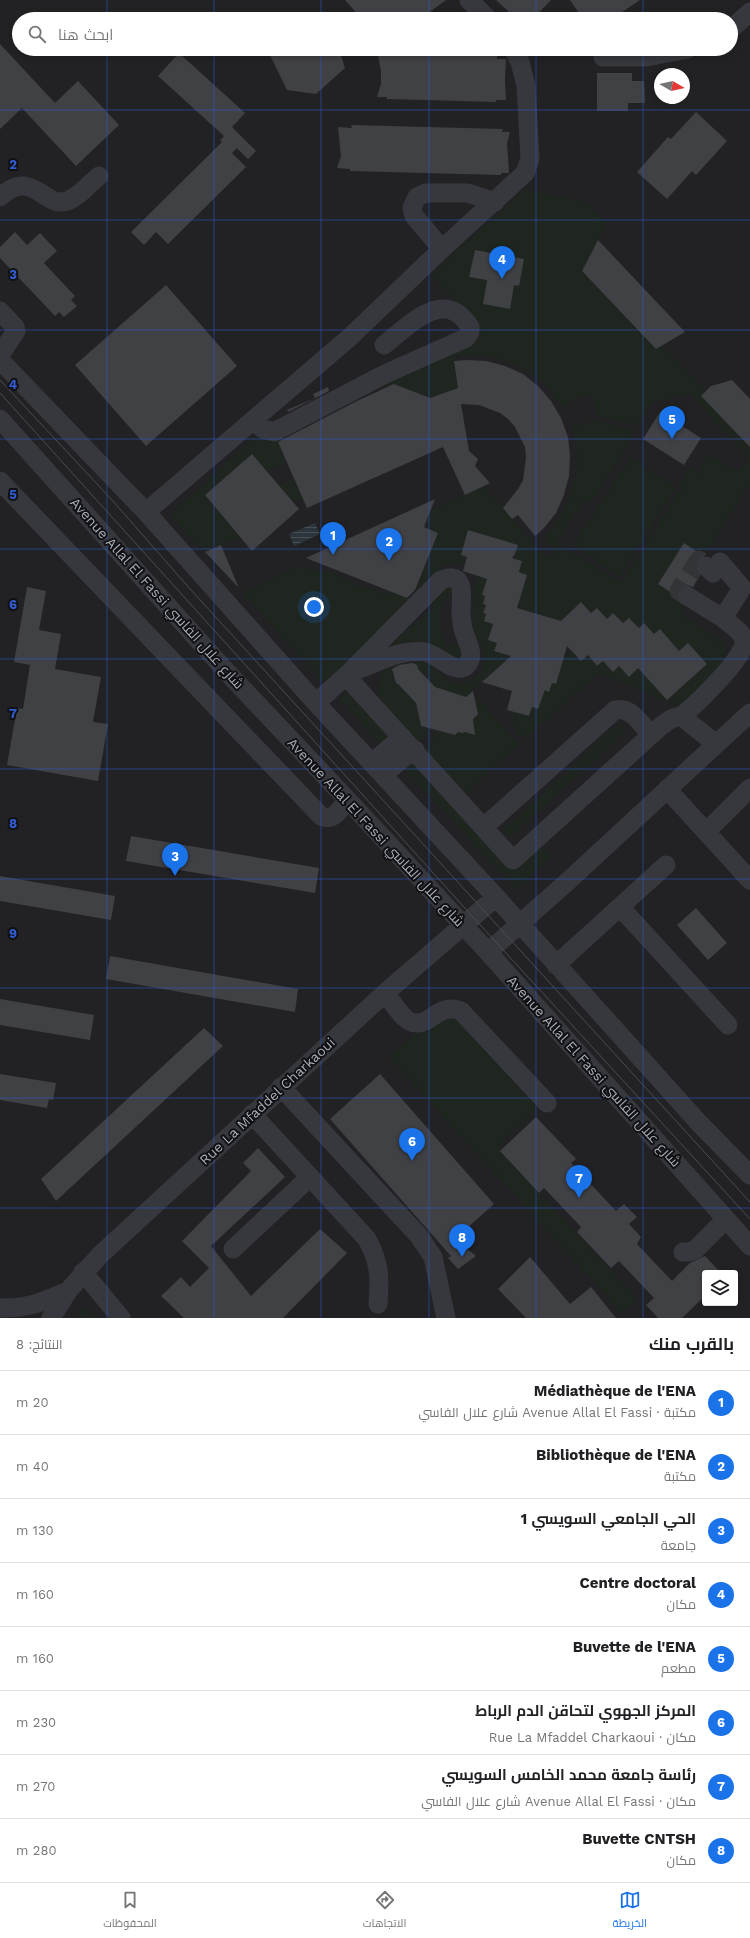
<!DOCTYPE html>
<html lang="ar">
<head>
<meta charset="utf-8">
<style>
	body { margin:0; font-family:"Work Sans",Cairo,sans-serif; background:#f2f2f2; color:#202124; direction:rtl }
	.controls { position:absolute; right:12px; bottom:12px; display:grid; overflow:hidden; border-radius:4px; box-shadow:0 2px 6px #0003 }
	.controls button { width:36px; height:36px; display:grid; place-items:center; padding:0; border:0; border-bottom:1px solid #e0e0e0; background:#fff; color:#202124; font:20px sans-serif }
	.compass { position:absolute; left:654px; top:68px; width:36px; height:36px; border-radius:50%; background:#fff; box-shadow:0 2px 6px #0003; rotate:99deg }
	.you { position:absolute; left:314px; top:607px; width:14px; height:14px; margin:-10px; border:3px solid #fff; border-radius:50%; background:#1a73e8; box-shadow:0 0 0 6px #1a73e833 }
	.badge { display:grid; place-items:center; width:26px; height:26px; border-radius:50%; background:#1a73e8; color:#fff; font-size:13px; font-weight:700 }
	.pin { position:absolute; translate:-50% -33px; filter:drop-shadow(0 1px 2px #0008) }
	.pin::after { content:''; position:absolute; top:21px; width:14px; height:12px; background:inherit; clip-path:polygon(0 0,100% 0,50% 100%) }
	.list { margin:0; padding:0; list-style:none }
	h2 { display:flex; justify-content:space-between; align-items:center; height:52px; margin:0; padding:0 16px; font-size:17px }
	h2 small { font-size:13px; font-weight:400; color:#757577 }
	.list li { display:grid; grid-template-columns:26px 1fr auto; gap:12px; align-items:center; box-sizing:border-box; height:64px; padding:0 16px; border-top:1px solid #e0e0e0 }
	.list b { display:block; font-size:15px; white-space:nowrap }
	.list p { margin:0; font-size:13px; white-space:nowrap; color:#757577 }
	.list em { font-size:13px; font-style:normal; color:#757577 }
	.icon { flex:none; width:22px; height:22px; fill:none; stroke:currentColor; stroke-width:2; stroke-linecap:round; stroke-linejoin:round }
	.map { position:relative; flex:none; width:750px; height:1318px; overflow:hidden; direction:ltr }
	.search { position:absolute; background:#fff; box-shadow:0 2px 6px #0003; left:12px; right:12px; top:12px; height:44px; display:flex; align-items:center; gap:10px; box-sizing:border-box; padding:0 14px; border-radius:22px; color:#757577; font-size:15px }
	.sheet { height:564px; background:#fff }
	nav { display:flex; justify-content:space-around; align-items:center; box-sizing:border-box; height:56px; border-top:1px solid #e0e0e0; background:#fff; font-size:11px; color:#757577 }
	nav a { display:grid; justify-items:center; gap:2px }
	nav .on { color:#1a73e8 }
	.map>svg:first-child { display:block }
	.built { fill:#222225; fill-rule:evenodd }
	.green { fill:#1e261f }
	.water { fill:url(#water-rules) }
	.building { fill:#404145 }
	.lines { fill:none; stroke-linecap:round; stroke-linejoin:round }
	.minor-tunnel { stroke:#333438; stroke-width:19; stroke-dasharray:19 10; stroke-linecap:butt }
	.minor { stroke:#37383d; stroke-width:19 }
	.tram { stroke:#4a4c52; stroke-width:1 }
	.grid { fill:none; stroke:#325cd3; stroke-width:1; stroke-opacity:0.55 }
	.labels { text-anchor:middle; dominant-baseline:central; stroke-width:4; stroke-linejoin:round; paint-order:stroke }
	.street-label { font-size:14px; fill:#a8adb8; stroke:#111113 }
	.grid-label { font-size:13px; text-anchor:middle; font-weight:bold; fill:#325cd3; stroke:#111113; stroke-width:4; stroke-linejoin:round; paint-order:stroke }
</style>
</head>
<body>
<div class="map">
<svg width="750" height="1318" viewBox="0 0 750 1318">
	<defs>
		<pattern id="water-rules" width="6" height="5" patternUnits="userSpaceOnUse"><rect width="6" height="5" fill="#2c353c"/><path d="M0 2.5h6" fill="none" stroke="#485056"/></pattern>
	</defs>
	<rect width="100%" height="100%" fill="#161618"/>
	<path class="built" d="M0 0H750V1318H0ZM19 19H731V49H19ZM660 74H684V98H660ZM705 1273H735V1303H705Z"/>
	<path class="green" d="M524 189 587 202 607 224 582 271 656 348 662 345 706 391 702 396 750 447V483L704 556 684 544 658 584 684 601 681 607 687 618 724 644 726 650 724 664 682 707 599 673 525 739C516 731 509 724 512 711L529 716 532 707 538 708 545 690 549 692 552 683 556 645 565 656 572 651 581 661 588 655 597 666 603 661 613 671 619 666 629 677 641 665 648 679 667 700 707 664 688 643 679 651 660 629 654 634 644 623 639 628 629 618 623 623 613 613 607 619 597 608 591 613 581 603 561 621 520 608 515 587 522 589 527 575 519 572 522 561 514 558 518 545 469 530 461 555 467 557 465 564 452 563 440 566 442 576 325 684 242 592 297 567 332 573 353 585 374 589 382 594 395 593 412 600 438 533 424 527 431 510 484 486 545 556H552L554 550 544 536C573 510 584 464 571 427L596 421 632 430 634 434 590 504 584 500 556 542 620 583 683 486 679 483 689 468 697 473 709 454 737 472 749 458 689 393 652 403 641 422 633 426 600 416 591 398 585 394 562 407C540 370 499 350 456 355L458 388 430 398 382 390 389 380 480 336 481 331 477 325 431 275Z
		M260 432 276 438 287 462 267 471 252 454 205 495 240 537 205 552 170 515Z
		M631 457 677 488 619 576 573 546Z
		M294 478 303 498 293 502 279 485Z
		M476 576 489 580 482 595 485 596 483 604 486 605 483 612 486 614 484 621 493 624 489 640 497 643 495 651 504 654 508 658 459 703 453 701 452 697 450 696 453 693 428 685 431 682 418 669 416 661 413 663 403 659 392 669 395 680 393 682 399 685 412 699 415 697 420 722 423 720 425 724 436 727 417 744C407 733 397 722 386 711 368 691 383 656 411 657 417 658 424 659 429 662 442 669 443 685 462 683 467 682 472 681 476 677 496 654 474 642 472 621 471 606 473 590 476 576Z
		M447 584 456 592C453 595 447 598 444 602 436 615 442 633 447 647L462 644V661L381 653 432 609 433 597Z
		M348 692 390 737 383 747 339 698 344 693Z
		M477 698 519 744 465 795 421 749 440 731 455 735 458 732 475 734 473 719 478 714 475 700Z
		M618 724 625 732 510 838 503 831Z
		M410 760 514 865 539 845 551 857 516 889 401 766Z
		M435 1014 457 1019 538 1108 497 1146 637 1299 622 1313 389 1057Z
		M85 1304 96 1318H77Z"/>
	<path class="water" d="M315 523 320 534 294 546 289 534Z"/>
	<path class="building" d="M345 0H446L420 19H362Z
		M496 0H551L533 19H517Z
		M570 0H640L619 14 623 19H583Z
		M0 44 55 103 78 81 119 125 76 166 22 108 0 129Z
		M267 49H339L345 68 316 94 287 90Z
		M179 53 245 113 232 127 256 151 248 159 237 148 232 153 246 167 168 244 156 232 144 245 131 232 222 142 220 141 224 136 158 76Z
		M389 53 497 56V59H506L505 80 506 100H496V102L387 99V97H377L381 84V71L378 56H388Z
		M597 73H632V81H644L645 103H628V111H597Z
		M696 112 727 141 696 175 692 171 667 199 637 172 668 137 671 139Z
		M351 125 503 129 502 132H510L507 143 509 173H501V175L350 171V169L337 168 341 156 338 127 352 128Z
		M15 232 27 245 40 233 57 251 44 263 75 296 71 300 77 306 64 317 59 312 55 316 0 258V247Z
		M598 240 685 332 656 349 582 271Z
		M475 250 524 259 519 286 514 285 510 309 483 304 487 280 469 277Z
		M166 285 237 366 146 446 75 365Z
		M467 360 486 361 505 366 523 374 538 386 551 401 561 418 568 437 570 456 569 476 564 495 556 513 544 528 535 536 518 515 512 519 503 508 518 489 523 480 526 458 525 447 515 427 508 419 500 413 479 405 461 404 469 451 478 459 475 466 490 483 465 495 443 447 307 508 278 442 357 401 394 384 430 398 458 388 454 361Z
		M732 380 750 399V447L701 396 711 386Z
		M328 387 329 391 288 412 287 410 315 398 313 394Z
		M660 412 701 438 684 465 643 439Z
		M252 454 299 509 252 551 205 495Z
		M435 499 424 527 438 533 415 590 407 598 306 558Z
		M468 530 518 545 515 554 512 558 522 561 519 572 527 575 517 608 561 621 581 602 591 613 597 608 607 619 613 613 623 623 629 618 639 628 644 623 654 634 660 629 679 651 688 643 707 664 667 700 638 668 629 677 619 666 613 672 603 661 597 666 588 655 581 661 567 646 556 684 552 683 549 692 545 690 538 709 532 707 529 716 507 710 512 691 482 682 511 656 494 651 497 643 488 640 493 624 484 621 486 614 483 613 486 605 483 604 485 596 482 595 487 579 463 571 467 557 461 555Z
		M684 543 703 556 698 559 695 564 696 569 700 575 693 587 687 585 681 587 677 591 676 596 658 584Z
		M221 545 238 586H237L205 552Z
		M27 587 46 591 39 630 61 634 55 669 101 677 93 722 108 724 98 781 7 765 17 708 23 709 30 665 14 662Z
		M412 663 417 665 418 669 435 687 466 697 473 691 478 714 473 719 475 735 465 732 463 733 458 732 455 735 421 726 416 703 399 685 396 683 392 669 399 665Z
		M131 836 319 868 315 893 126 861Z
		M0 876 115 896 111 920 0 901Z
		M696 908 727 943 708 960 677 925Z
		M110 956 298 989 295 1012 106 979Z
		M0 999 94 1015 90 1040 0 1025Z
		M204 1028 223 1046 56 1201 41 1179Z
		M0 1074 56 1083 53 1100 49 1099 47 1108 0 1100Z
		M380 1074 494 1204 455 1239 476 1256 458 1269 448 1258 451 1256 330 1119Z
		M536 1117 576 1159 571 1163 616 1211 624 1204 637 1217 629 1224 641 1237 637 1244 672 1281 690 1263 705 1256 721 1273H705V1296L682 1318H658L646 1305 654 1298 619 1261 611 1268 577 1232 581 1227 544 1188 539 1193 500 1151Z
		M258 1148 285 1177 211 1246 251 1296 320 1229 347 1253 283 1318H184L161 1296 181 1277 190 1287 209 1268 182 1241 251 1171 243 1163Z
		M530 1257 570 1304 591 1287 616 1318H526L498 1289Z"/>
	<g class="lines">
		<path class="minor-tunnel" d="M687 596 679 591 699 560 706 566"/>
		<path class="minor" d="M469 0 488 19
			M731 29 750 12
			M603 57H646L688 49
			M0 197C33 167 44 209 67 201 79 197 90 183 99 176
			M442 249 414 216 412 208 417 197 426 193H468L495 202
			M0 311 15 327 16 331 0 355
			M0 360 146 512 316 703 496 897 699 1123 750 1175
			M0 419 226 671 358 811 488 952 750 1246
			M253 420 263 429 274 432 385 374 466 338 470 332V327C444 286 410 325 384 345
			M0 481 321 816C334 822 340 809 348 800
			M146 512 350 337 442 249 525 173 530 159 526 86 520 62 513 49
			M687 596 723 618 742 588 720 562 713 573 706 566
			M346 676 513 860 661 726C664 724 668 721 671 719 675 717 679 717 683 715 695 705 748 655 744 640 742 631 729 624 723 618
			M316 703 350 672 441 580C467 570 461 597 461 611 461 617 462 623 463 629 466 640 477 656 466 666 455 675 437 654 425 652 398 648 375 665 350 672
			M681 716 716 744
			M372 763 402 737
			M383 775 407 755 415 750
			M667 789 750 880
			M484 827 615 710C631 706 641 724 651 735
			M706 832 750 788
			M620 907 728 1025
			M488 952 566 883 750 713
			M556 965 666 865
			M385 993C392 1001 400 1016 409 1021 429 1031 437 1001 461 1011L547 1103
			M281 1087 419 1236 433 1257 446 1318
			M252 1114 367 1239C380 1263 380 1277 378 1304
			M233 1249 310 1177
			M683 1252H689L695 1250 726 1219
			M83 1272 121 1318
			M1 1308C28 1309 44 1301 68 1291
			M51 1318 68 1291 100 1255 385 993 496 897"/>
		<path class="tram" d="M0 380 112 500 191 590 750 1202
			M0 393 472 916 750 1219"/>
	</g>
	<path class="grid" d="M107 0V19M214 0V19M321 0V19M429 0V19M536 0V19M643 0V19M107 49V1318M214 49V1318M321 49V1318M429 49V1318M536 49V1318M643 49V1318M0 110H750M0 220H750M0 330H750M0 439H750M0 549H750M0 659H750M0 769H750M0 879H750M0 988H750M0 1098H750M0 1208H750"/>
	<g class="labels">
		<g class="street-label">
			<text transform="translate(157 593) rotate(48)">Avenue Allal El Fassi شارع علال الفاسي</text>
			<text transform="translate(376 832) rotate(47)">Avenue Allal El Fassi شارع علال الفاسي</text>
			<text transform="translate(594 1071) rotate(48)">Avenue Allal El Fassi شارع علال الفاسي</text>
			<text transform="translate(267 1101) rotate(-43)">Rue La Mfaddel Charkaoui</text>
		</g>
	</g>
	<g class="grid-label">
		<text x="13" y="169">2</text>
		<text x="13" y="279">3</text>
		<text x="13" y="389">4</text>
		<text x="13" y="499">5</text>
		<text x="13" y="609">6</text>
		<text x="13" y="718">7</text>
		<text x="13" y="828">8</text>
		<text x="13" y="938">9</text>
	</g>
</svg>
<div class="controls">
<button><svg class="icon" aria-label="layers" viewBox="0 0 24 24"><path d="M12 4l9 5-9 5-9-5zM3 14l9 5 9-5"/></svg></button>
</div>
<svg class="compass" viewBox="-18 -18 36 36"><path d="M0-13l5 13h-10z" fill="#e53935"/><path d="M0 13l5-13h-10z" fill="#757577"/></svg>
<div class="you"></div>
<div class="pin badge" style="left:333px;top:555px">1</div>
<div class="pin badge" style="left:389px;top:561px">2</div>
<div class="pin badge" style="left:175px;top:876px">3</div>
<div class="pin badge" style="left:502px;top:279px">4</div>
<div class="pin badge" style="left:672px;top:439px">5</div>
<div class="pin badge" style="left:412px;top:1161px">6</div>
<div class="pin badge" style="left:579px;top:1198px">7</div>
<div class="pin badge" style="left:462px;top:1257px">8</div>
<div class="search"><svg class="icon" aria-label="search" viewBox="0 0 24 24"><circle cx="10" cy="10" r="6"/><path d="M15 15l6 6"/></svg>ابحث هنا</div>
</div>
<section class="sheet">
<h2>بالقرب منك<small>النتائج: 8</small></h2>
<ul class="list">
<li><span class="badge">1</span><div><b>Médiathèque de l'ENA</b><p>مكتبة · Avenue Allal El Fassi شارع علال الفاسي</p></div><em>20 m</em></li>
<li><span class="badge">2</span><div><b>Bibliothèque de l'ENA</b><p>مكتبة</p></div><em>40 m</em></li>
<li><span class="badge">3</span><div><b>الحي الجامعي السويسي 1</b><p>جامعة</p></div><em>130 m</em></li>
<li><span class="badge">4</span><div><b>Centre doctoral</b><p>مكان</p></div><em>160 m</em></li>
<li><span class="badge">5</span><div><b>Buvette de l'ENA</b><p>مطعم</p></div><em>160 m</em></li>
<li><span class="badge">6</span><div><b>المركز الجهوي لتحاقن الدم الرباط</b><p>مكان · Rue La Mfaddel Charkaoui</p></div><em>230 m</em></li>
<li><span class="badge">7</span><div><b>رئاسة جامعة محمد الخامس السويسي</b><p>مكان · Avenue Allal El Fassi شارع علال الفاسي</p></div><em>270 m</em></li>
<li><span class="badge">8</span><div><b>Buvette CNTSH</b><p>مكان</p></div><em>280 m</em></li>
</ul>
</section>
<nav>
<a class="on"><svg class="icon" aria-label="map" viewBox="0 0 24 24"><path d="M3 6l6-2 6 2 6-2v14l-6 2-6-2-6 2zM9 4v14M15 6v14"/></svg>الخريطة</a>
<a><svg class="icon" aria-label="directions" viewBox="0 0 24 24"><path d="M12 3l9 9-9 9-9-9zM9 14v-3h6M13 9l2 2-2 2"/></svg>الاتجاهات</a>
<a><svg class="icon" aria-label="saved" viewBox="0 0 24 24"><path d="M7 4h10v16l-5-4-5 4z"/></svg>المحفوظات</a>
</nav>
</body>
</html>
